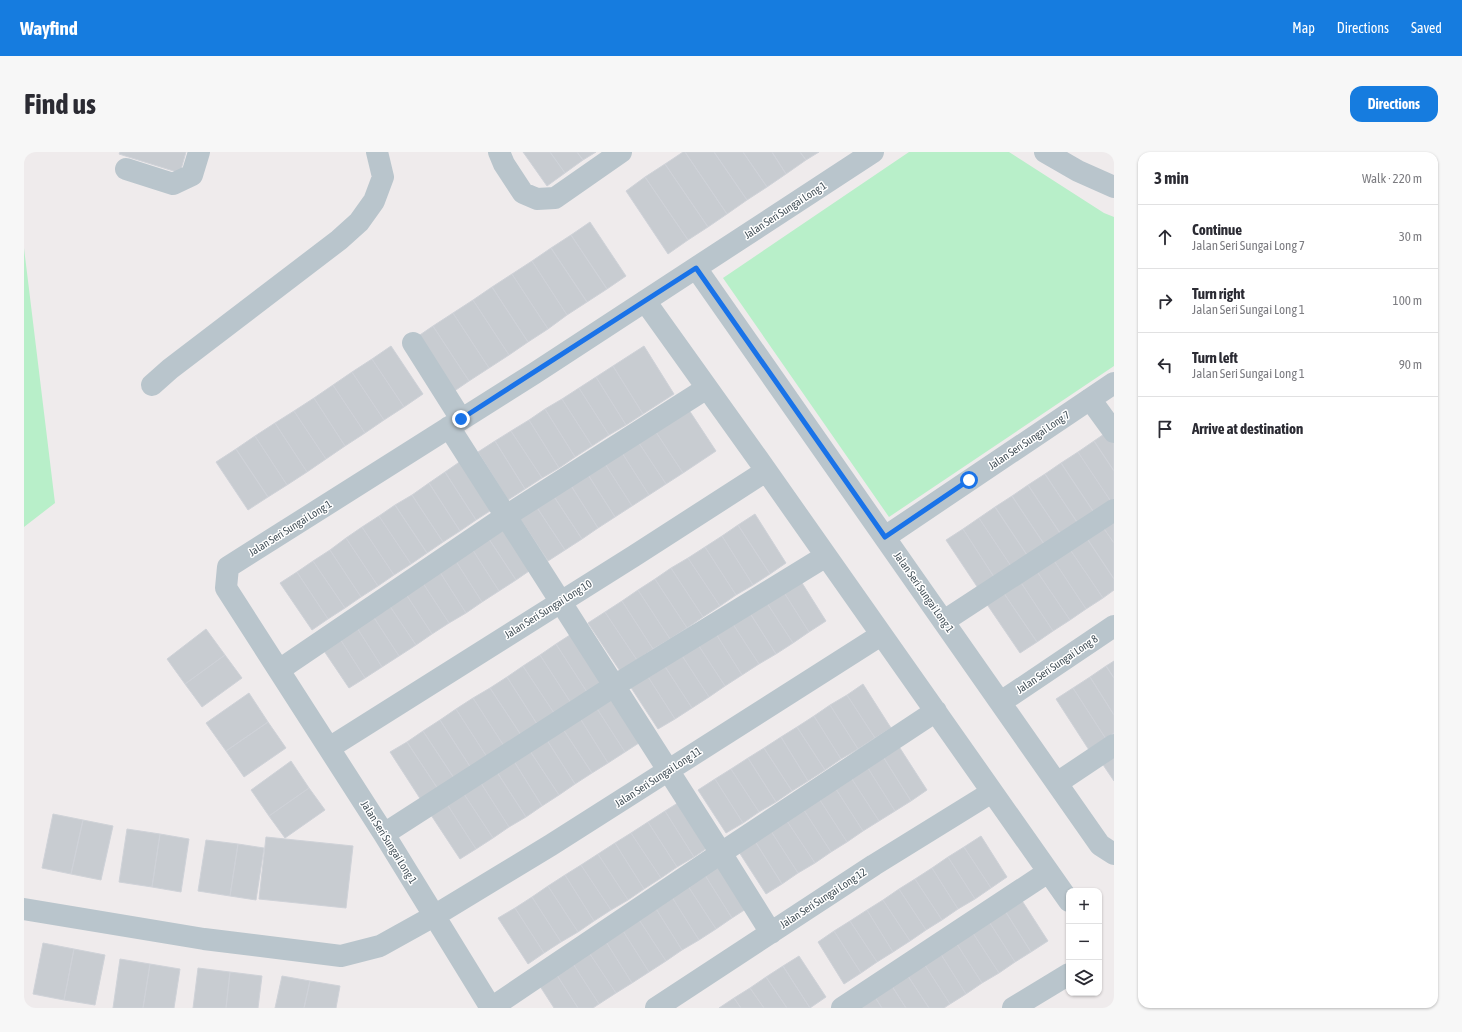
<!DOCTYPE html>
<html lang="en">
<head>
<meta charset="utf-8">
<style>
	body { margin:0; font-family:"Asap Condensed",sans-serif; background:#f7f7f7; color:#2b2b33 }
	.controls { position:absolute; right:12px; bottom:12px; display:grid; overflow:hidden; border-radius:8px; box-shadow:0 1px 3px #0004 }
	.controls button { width:36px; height:36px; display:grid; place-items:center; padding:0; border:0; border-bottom:1px solid #e1e1e2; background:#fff; color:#2b2b33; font:20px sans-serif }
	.stop { position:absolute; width:12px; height:12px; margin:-9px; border:3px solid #1a73e8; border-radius:50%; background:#fff }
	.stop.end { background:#1a73e8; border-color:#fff; box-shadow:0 1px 4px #0008 }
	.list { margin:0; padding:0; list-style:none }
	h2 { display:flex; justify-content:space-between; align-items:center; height:52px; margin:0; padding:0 16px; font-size:17px }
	h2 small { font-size:13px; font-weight:400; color:#7c7c81 }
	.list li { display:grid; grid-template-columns:26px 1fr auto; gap:12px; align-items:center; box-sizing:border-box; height:64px; padding:0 16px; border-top:1px solid #e1e1e2 }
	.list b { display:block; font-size:15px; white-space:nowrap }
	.list p { margin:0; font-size:13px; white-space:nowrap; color:#7c7c81 }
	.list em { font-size:13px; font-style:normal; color:#7c7c81 }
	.icon { flex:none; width:22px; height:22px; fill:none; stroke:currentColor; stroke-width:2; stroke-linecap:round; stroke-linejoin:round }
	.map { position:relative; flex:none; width:1090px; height:856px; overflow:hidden; border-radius:12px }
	header { display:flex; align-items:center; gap:24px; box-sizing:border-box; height:56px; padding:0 20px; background:#167cdf; color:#fff }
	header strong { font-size:19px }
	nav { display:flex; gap:22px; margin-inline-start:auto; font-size:14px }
	.intro { display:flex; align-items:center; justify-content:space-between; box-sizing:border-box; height:96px; padding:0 24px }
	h1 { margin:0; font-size:28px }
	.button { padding:10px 18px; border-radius:12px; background:#167cdf; color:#fff; font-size:14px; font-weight:700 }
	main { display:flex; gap:24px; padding:0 24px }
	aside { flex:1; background:#fff; border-radius:12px; box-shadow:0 1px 3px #0004 }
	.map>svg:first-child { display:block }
	.green { fill:#b8efc9 }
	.building { fill:#c8ccd1; stroke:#cfd2d8 }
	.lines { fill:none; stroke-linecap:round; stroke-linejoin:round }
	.minor { stroke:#b9c5cc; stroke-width:22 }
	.route { stroke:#1a73e8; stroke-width:5 }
	.labels { text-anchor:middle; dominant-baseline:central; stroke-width:3; stroke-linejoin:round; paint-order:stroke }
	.street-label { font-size:11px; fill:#445159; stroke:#fff }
</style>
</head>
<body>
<header>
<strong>Wayfind</strong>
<nav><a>Map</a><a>Directions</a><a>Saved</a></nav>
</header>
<div class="intro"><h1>Find us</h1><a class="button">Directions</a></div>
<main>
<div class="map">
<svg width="1090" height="856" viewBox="0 0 1090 856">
	<rect width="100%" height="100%" fill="#efebec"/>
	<path class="green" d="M885 0H985L1080 61 1090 65V214L865 365 699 126Z
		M0 96 31 351 0 375Z"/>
	<path class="building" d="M96 0H162L156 21 95 2Z
		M499 0H526L541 21 523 34Z
		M526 0H553L559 8 541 21Z
		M553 0H572L559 8Z
		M659 0H661L703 62 684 75 641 12Z
		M661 0H690L723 48 703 62Z
		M690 0H719L743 35 723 48Z
		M719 0H748L762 22 743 35Z
		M748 0H776L782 8 762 22Z
		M776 0H795L782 8Z
		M641 12 684 75 664 88 621 25Z
		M621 25 664 88 644 102 602 39Z
		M566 70 602 124 583 137 547 83Z
		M547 83 583 137 563 150 527 96Z
		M527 96 563 150 543 163 508 109Z
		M508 109 543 163 524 177 488 122Z
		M488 122 524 177 504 190 468 135Z
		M468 135 504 190 485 203 449 148Z
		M449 148 485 203 465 216 429 161Z
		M429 161 465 216 445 229 409 174Z
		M409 174 445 229 426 242 390 187Z
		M367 194 399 242 380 255 348 207Z
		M620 194 650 242 619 262 589 214Z
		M348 207 380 255 360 268 328 220Z
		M589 214 619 262 602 273 572 225Z
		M328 220 360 268 341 281 309 233Z
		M572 225 602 273 585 283 555 236Z
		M309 233 341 281 321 294 290 246Z
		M555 236 585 283 568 294 538 247Z
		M290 246 321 294 302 307 270 259Z
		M538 247 568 294 551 305 521 257Z
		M661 252 692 299 659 321 628 274Z
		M521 257 551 305 535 316 505 268Z
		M270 259 302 307 283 320 251 271Z
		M505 268 535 316 518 326 487 279Z
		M251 271 283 320 263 333 231 284Z
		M628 274 659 321 642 332 611 285Z
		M1086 278 1090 283V319L1070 289Z
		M487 279 518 326 501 337 471 289Z
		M231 284 263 333 244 345 212 297Z
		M611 285 642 332 625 343 595 296Z
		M471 289 501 337 484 348 454 300Z
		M1070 289 1090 319V349L1088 351 1054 300Z
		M595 296 625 343 608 354 578 307Z
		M212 297 244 345 224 358 192 310Z
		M1054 300 1088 351 1071 362 1037 311Z
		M578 307 608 354 591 365 561 318Z
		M437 309 469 357 452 368 421 320Z
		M1037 311 1071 362 1055 373 1021 322Z
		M561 318 591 365 574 376 544 329Z
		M421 320 452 368 436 379 405 331Z
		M1021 322 1055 373 1038 384 1004 333Z
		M544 329 574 376 558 387 527 340Z
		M405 331 436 379 419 390 388 343Z
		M1004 333 1038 384 1022 395 988 344Z
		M527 340 558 387 541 398 510 351Z
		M388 343 419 390 403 401 371 353Z
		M988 344 1022 395 1005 406 971 355Z
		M510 351 541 398 524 409 493 362Z
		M371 353 403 401 387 412 355 364Z
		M971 355 1005 406 989 417 955 366Z
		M1090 361V391L1076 371Z
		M731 362 762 411 746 422 714 373Z
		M355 364 387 412 370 423 338 375Z
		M955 366 989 417 972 428 939 377Z
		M478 371 508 417 492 428 461 381Z
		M1076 371 1090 391V427L1060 382Z
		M714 373 746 422 729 433 698 384Z
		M338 375 370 423 354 434 322 386Z
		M939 377 972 428 956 439 922 388Z
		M461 381 492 428 475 439 445 392Z
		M1060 382 1090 427V438L1079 446 1043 393Z
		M698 384 729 433 712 443 681 395Z
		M322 386 354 434 337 445 306 398Z
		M445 392 475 439 458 450 428 403Z
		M1043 393 1079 446 1062 457 1027 404Z
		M681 395 712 443 696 454 664 406Z
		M306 398 337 445 321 456 289 409Z
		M428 403 458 450 442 461 412 414Z
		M1027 404 1062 457 1046 468 1010 415Z
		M664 406 696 454 679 465 647 416Z
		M289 409 321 456 304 467 273 420Z
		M412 414 442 461 425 471 395 425Z
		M1010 415 1046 468 1029 479 994 426Z
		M647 416 679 465 663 476 631 427Z
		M273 420 304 467 288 478 256 431Z
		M773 423 802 469 785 480 756 434Z
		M395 425 425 471 408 482 378 436Z
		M994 426 1029 479 1013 490 977 437Z
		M631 427 663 476 646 487 614 438Z
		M756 434 785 480 769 491 739 445Z
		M378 436 408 482 392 493 361 447Z
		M977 437 1013 490 996 501 960 448Z
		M614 438 646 487 629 497 598 449Z
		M739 445 769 491 752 502 722 455Z
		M361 447 392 493 375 504 345 458Z
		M598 449 629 497 613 508 581 460Z
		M722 455 752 502 735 512 705 466Z
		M345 458 375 504 358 515 328 468Z
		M581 460 613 508 596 519 564 471Z
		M705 466 735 512 718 523 689 477Z
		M328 468 358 515 341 526 311 479Z
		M182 477 201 503 161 532 143 507Z
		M689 477 718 523 701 534 671 488Z
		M311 479 341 526 325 536 294 490Z
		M549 481 580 529 563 540 532 492Z
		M671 488 701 534 685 545 655 499Z
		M532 492 563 540 547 551 516 503Z
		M655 499 685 545 668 556 638 510Z
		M201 503 218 526 178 555 161 532Z
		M516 503 547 551 530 561 499 514Z
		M1090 509V526L1082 514Z
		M638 510 668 556 651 567 621 520Z
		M499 514 530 561 513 572 483 525Z
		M1082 514 1090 526V563L1066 525Z
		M621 520 651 567 634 577 604 531Z
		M483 525 513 572 497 583 466 536Z
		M1066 525 1090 563V581L1082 587 1049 536Z
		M839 532 867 576 851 586 823 543Z
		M466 536 497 583 480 594 449 546Z
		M1049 536 1082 587 1065 598 1032 547Z
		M225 541 244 570 202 599 182 571Z
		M587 542 618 589 601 600 570 552Z
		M823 543 851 586 834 597 806 553Z
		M449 546 480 594 463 605 432 557Z
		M570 552 601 600 584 611 554 563Z
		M806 553 834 597 817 607 790 564Z
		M432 557 463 605 447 616 416 568Z
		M554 563 584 611 568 621 537 574Z
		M790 564 817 607 801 618 773 575Z
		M416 568 447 616 430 626 399 579Z
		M244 570 262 596 220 625 202 599Z
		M537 574 568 621 551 632 521 585Z
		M773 575 801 618 784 629 757 585Z
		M399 579 430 626 414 637 383 590Z
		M521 585 551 632 535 643 504 596Z
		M757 585 784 629 768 639 740 596Z
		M383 590 414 637 397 648 366 600Z
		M874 593 903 638 887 649 858 603Z
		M1090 593V629L1073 604Z
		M504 596 535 643 518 654 488 606Z
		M740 596 768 639 752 650 724 606Z
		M858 603 887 649 871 659 842 613Z
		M488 606 518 654 502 665 471 617Z
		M724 606 752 650 735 660 707 617Z
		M267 609 285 636 245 664 227 638Z
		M842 613 871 659 855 669 826 624Z
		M471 617 502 665 485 675 455 628Z
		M707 617 735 660 719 671 691 627Z
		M826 624 855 669 839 679 810 634Z
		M691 627 719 671 702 681 674 638Z
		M455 628 485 675 469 686 438 639Z
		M810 634 839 679 823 690 794 645Z
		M285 636 301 658 261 686 245 664Z
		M438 639 469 686 452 697 421 649Z
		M794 645 823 690 807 700 778 655Z
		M421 649 452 697 436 707 405 660Z
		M657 649 686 694 670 705 641 659Z
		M778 655 807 700 791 711 761 666Z
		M641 659 670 705 653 715 624 670Z
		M29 662 59 668 47 722 18 716Z
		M761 666 791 711 774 721 745 676Z
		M59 668 89 674 77 728 47 722Z
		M624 670 653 715 637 726 607 681Z
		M745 676 774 721 758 732 729 686Z
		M103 677 136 682 128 735 95 730Z
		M607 681 637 726 620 737 591 691Z
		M136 682 165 687 157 740 128 735Z
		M957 684 983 725 967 736 940 695Z
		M242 685 329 694 322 756 235 747Z
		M729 686 758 732 742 742 713 697Z
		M182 688 214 692 206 744 174 739Z
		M591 691 620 737 604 748 574 702Z
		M214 692 240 696 232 748 206 744Z
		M940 695 967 736 951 747 924 705Z
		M574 702 604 748 587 758 557 713Z
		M924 705 951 747 934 757 908 716Z
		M695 710 725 755 708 766 679 720Z
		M557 713 587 758 570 769 541 723Z
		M908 716 934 757 918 768 891 727Z
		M679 720 708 766 692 777 662 731Z
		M541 723 570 769 554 780 524 734Z
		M891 727 918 768 902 778 875 737Z
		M662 731 692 777 675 788 646 742Z
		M524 734 554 780 537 790 508 745Z
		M875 737 902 778 886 789 859 748Z
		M646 742 675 788 658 798 629 752Z
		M995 744 1024 789 1007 800 978 754Z
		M508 745 537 790 520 801 491 756Z
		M859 748 886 789 869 800 843 758Z
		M629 752 658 798 642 809 612 763Z
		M978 754 1007 800 991 810 962 765Z
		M491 756 520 801 504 812 474 766Z
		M843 758 869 800 853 810 826 769Z
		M612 763 642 809 625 820 596 774Z
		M962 765 991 810 975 821 945 775Z
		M826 769 853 810 837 821 810 779Z
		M596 774 625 820 608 831 579 785Z
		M945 775 975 821 958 831 929 786Z
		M810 779 837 821 820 832 794 790Z
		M579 785 608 831 592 841 562 796Z
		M929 786 958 831 942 842 913 796Z
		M19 791 50 797 40 848 9 842Z
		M562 796 592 841 575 852 546 807Z
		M913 796 942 842 926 852 897 807Z
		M50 797 81 803 71 853 40 848Z
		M775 804 802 845 786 856 759 814Z
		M96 807 126 812 119 856H89Z
		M546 807 575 852 569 856H554L529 817Z
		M897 807 926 852 920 856H905L880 818Z
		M126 812 156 817 150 856H119Z
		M759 814 786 856H763L742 825Z
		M174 816 206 820 202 856H169Z
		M529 817 554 856H530L512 828Z
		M880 818 905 856H882L864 828Z
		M206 820 238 824 234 856H202Z
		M258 824 286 829 280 856H251Z
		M742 825 763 856H740L726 836Z
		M864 828 882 856H858L847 839Z
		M286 829 316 834 312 856H280Z
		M726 836 740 856H717L710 846Z
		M847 839 858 856H835Z
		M710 846 717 856H695Z"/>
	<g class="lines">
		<path class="minor" d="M475 0 480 12 499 41 513 47 531 46 597 0
			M1021 0 1054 19 1090 35
			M102 17 149 32 168 23 175 0
			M672 116 1076 693 1090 702
			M621 149 734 307 1045 749
			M389 191 437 267
			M128 233 146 217 315 88 335 70 350 49 359 25 353 0
			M1066 247 1090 280
			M425 275 697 701 747 781
			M861 385 1090 231
			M920 469 1090 358
			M255 518 482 364 683 236
			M977 550 1090 474
			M305 596 610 404 742 319
			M1033 631 1090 593
			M360 682 590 534 802 404
			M0 757 180 787 317 804 356 794 410 764 527 693 857 483
			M467 856 360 682 202 436 204 415 511 221 849 0
			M467 856 697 701 912 559
			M632 856 850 713 968 640
			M818 856 1024 720
			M989 856 1045 822"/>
	</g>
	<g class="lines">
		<path class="route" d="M437 267 672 116 861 385 945 328"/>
	</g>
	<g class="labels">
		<g class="street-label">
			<text transform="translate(761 58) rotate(-33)">Jalan Seri Sungai Long 1</text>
			<text transform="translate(1005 288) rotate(-34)">Jalan Seri Sungai Long 7</text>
			<text transform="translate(266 376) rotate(-32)">Jalan Seri Sungai Long 1</text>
			<text transform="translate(900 440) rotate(55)">Jalan Seri Sungai Long 1</text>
			<text transform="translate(524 457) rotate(-32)">Jalan Seri Sungai Long 10</text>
			<text transform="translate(1033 512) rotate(-34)">Jalan Seri Sungai Long 8</text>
			<text transform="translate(634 625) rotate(-33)">Jalan Seri Sungai Long 11</text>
			<text transform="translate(365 690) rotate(58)">Jalan Seri Sungai Long 1</text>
			<text transform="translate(799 746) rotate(-33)">Jalan Seri Sungai Long 12</text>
		</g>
	</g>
</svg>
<div class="controls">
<button>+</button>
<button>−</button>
<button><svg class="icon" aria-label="layers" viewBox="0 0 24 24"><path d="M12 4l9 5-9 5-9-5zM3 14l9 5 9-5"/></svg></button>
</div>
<div class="stop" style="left:945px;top:328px"></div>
<div class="stop end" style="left:437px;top:267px"></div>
</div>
<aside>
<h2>3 min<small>Walk · 220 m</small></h2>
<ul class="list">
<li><svg class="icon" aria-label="ahead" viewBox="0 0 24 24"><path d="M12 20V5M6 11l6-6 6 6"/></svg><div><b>Continue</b><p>Jalan Seri Sungai Long 7</p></div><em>30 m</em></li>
<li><svg class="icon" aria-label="right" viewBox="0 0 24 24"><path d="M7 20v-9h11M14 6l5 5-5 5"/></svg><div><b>Turn right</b><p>Jalan Seri Sungai Long 1</p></div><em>100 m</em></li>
<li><svg class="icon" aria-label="left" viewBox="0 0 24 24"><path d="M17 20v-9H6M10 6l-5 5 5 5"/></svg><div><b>Turn left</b><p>Jalan Seri Sungai Long 1</p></div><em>90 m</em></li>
<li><svg class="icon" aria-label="arrive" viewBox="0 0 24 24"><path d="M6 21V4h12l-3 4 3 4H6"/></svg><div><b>Arrive at destination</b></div></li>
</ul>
</aside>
</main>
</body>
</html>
